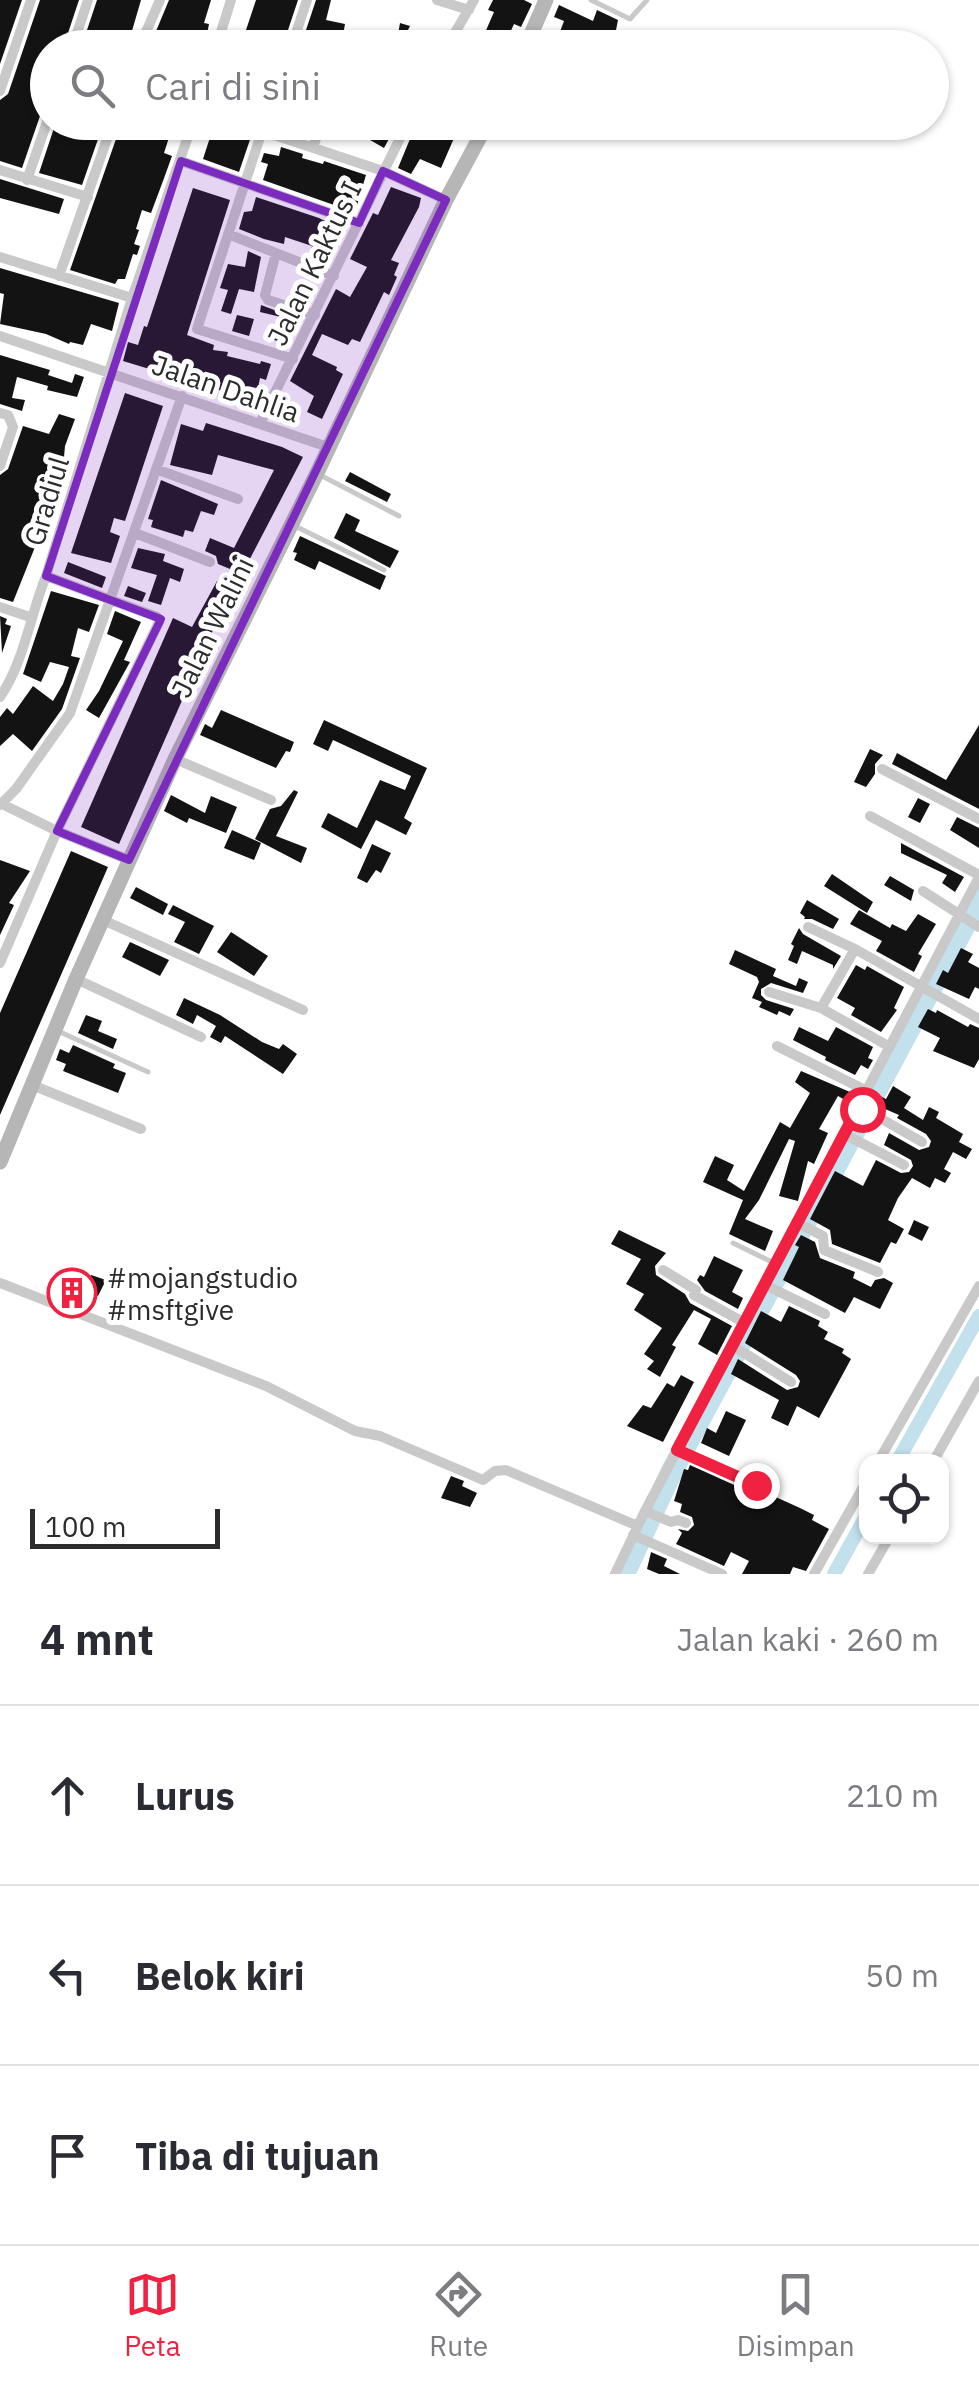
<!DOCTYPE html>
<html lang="id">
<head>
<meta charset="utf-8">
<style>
	body { margin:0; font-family:"IBM Plex Sans",sans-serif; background:#f7f7f7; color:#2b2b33 }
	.controls { position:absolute; right:30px; bottom:30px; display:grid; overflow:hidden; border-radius:20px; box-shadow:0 2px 8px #0004 }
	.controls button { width:90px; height:90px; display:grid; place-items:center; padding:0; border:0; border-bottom:2px solid #e1e1e2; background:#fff; color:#2b2b33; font:50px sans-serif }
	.scale { position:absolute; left:30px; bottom:25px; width:190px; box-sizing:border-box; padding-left:10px; border:5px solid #2c2c2c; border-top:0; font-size:28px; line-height:35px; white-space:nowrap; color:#2c2c2c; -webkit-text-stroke:8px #fff; paint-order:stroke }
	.stop { position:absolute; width:30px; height:30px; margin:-22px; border:8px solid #f12141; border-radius:50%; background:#fff }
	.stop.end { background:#f12141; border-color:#fff; box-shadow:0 2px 10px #0008 }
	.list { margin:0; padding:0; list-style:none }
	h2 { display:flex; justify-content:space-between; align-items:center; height:130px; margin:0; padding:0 40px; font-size:42px }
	h2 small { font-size:32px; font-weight:400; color:#7c7c81 }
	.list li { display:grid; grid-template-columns:65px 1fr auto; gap:30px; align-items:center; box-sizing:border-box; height:180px; padding:0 40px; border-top:2px solid #e1e1e2 }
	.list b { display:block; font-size:38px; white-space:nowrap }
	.list em { font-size:32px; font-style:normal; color:#7c7c81 }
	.icon { flex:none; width:55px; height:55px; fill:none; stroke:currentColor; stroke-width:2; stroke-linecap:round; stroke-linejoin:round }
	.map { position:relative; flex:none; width:979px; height:1574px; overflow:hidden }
	.search { position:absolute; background:#fff; box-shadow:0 2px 8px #0004; left:30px; right:30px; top:30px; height:110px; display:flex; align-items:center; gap:25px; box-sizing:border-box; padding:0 35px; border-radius:55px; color:#7c7c81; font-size:38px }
	.sheet { height:670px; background:#fff }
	nav { display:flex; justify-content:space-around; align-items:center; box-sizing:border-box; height:140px; border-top:2px solid #e1e1e2; background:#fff; font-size:28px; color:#7c7c81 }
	nav a { display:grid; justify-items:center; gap:5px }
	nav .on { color:#f12141 }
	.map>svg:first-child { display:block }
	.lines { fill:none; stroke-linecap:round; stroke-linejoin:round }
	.canal { stroke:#c3e0ed; stroke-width:14 }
	.river { stroke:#c3e0ed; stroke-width:22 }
	.building { fill:#131313 }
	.lane { stroke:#c9c9c9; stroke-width:5 }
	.street { stroke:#c9c9c9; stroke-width:10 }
	.secondary { stroke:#b6b6b6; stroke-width:15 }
	.route { stroke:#f12141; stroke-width:12 }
	.marked { fill:#7b2cbf; fill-opacity:0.2; stroke:#7b2cbf; stroke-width:8; stroke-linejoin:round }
	.labels { text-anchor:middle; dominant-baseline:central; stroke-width:10; stroke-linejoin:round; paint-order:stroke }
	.street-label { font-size:28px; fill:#2c2c2c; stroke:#fff }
	.poi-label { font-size:28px; fill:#2c2c2c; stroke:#fff; text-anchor:start }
</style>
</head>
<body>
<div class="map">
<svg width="979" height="1574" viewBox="0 0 979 1574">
	<rect width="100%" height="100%" fill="#fff"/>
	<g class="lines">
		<path class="canal" d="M897 1462 979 1316
			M834 1574 866 1516"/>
		<path class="river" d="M624 1574 673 1469 979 899"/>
	</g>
	<path class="building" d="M0 0H22L0 64Z
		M40 0H79L63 48H48V108L40 116 22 168 0 161V100L8 94Z
		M97 0H141L127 48H81Z
		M169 0H211L204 23 209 24 207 34 201 32 197 48 169 44 168 48H149Z
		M256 0H298L282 48H240Z
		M316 0H331L326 20 345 24 343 35 324 30 317 48H300Z
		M493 0H524L532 4 521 27 514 24 503 48H471L478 33 484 35 494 12 488 10Z
		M559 5 593 21 597 10 618 20 614 40 589 30 582 48 555 45 564 21 554 17Z
		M400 23 410 26 408 30 440 41 437 48 407 41 403 48 397 40Z
		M56 122 75 127 76 123 104 122 82 185 39 173Z
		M122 122H174L164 153 172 156 163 181 151 213 142 210 136 229 139 230 134 244 140 246 137 255 133 254 125 279H118L115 284 70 270Z
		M215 122H256L239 172 203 159Z
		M279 122H313L307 137 278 127Z
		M364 122H398L384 148 358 133Z
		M417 122H461L441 168 420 159 411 174 398 168Z
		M281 147 303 154 302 158 323 164 324 161 366 175 357 205 349 203 348 208 334 205 263 180 268 164 261 162 264 153 279 156Z
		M0 179 64 199 59 214 0 198Z
		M391 187 421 198 419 207 391 260 399 263 394 275 397 277 389 295 384 292 360 342 352 339 348 345 322 334 312 355 337 367 336 370 343 374 322 419 307 412 314 396 290 381 336 289 350 297 367 267 350 259 373 213 378 215Z
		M193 188 230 200 187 335 214 345 213 350 228 352 227 356 260 364 261 361 271 364 266 380 260 378 258 388 251 387 248 399 235 396 233 402 220 398 222 391 123 361 128 342 138 345 144 326 147 327Z
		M256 197 319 218 345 231 337 247 331 245 326 259 310 253 312 246 285 237 284 244 264 239 239 229 244 212 252 211Z
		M248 251 261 257 254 292 239 289 231 314 221 311 228 290 220 288 228 264 245 267Z
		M0 268 119 303 112 331 91 324 83 345 70 342 69 344 46 334 0 324 4 294 0 293Z
		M261 305 301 320 295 333 287 330 284 342 274 340 281 317 260 312Z
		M237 315 254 319 249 336 232 331Z
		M0 355 50 370 48 375 72 383 75 374 84 377 77 397 47 390 48 386 17 377 12 398 25 400 22 411 0 404Z
		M125 393 163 406 125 521 114 518 110 532 120 536 111 563 71 553Z
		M59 414 75 419 65 446 63 468 58 467 47 517 13 602 0 598V475L8 469 23 426 49 434Z
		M206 423 282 447 303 457 242 574 218 564 216 556 205 551 210 538 234 548 274 470 218 455 212 475 170 465 181 424 203 431Z
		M350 472 391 494 387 502 345 481Z
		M161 480 218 504 214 515 201 511 193 532 185 530 183 537 151 527 153 520 148 519Z
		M346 513 360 520 355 531 399 551 390 568 334 538Z
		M300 536 386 576 380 590 319 561 315 570 294 560 297 553 293 552Z
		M138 548 165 554 163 561 184 569 180 582 170 578 161 605 148 601 157 575 131 568Z
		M68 562 106 577 102 588 64 573Z
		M217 581 235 588 220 614 119 844 81 827 173 618 192 627Z
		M128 586 146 593 142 602 124 596Z
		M51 591 99 605 89 632 78 628 71 656 80 658 62 709 32 751 13 734 0 746V717L7 708 13 714 33 686 53 701 63 684 69 667 50 662 41 682 23 674Z
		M115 611 141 622 124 660 130 662 99 718 86 710 99 691 123 641 107 634Z
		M0 616 7 619 5 624 11 626 2 653Z
		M221 710 294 742 290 752 286 751 276 768 200 735 205 724 212 728Z
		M324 720 427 768 404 818 412 823 406 835 376 820 361 849 321 827 328 813 357 828 380 780 405 790 411 776 333 740 328 751 313 744Z
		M979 725V809L892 764 897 753 946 780Z
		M870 749 883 755 875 764V774L866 787 854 782Z
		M294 790 298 792 276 836 307 848 301 863 255 839 270 809 281 806Z
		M171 795 205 813 211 796 237 807 226 833 189 818 187 823 164 811Z
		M918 798 930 804 920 823 908 817Z
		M957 817 979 828V848L950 830Z
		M232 830 261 843 254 860 224 848Z
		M901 843 964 877 955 892 942 883 947 875 901 853Z
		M372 844 391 853 381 873 376 870 367 883 357 878Z
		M71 851 108 867 0 1115V1013Z
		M0 860 30 871 9 903 14 905 0 935Z
		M832 874 873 902 867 913 824 886Z
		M890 876 914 890 911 901 884 885Z
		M136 887 168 904 163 915 130 898Z
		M807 900 839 919 833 929 812 919H804L805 917 800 913Z
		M173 905 214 926 199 954 174 942 185 922 168 914Z
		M859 910 890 928 892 924 906 931 918 914 936 924 918 954 922 956 914 972 876 951 882 941 850 924Z
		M799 928 803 934 841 956 833 969V965L802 951 797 964 788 960 794 946 791 944Z
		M231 932 268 956 254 976 217 952Z
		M130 942 169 960 160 976 122 957Z
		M961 948 973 954 968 962 979 968V989L975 987 969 999 936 984 943 970 948 973Z
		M735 950 776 969 773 976 796 986 799 978 808 982 803 993 771 983 761 989V995L766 1000 794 1009 790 1016 779 1011 777 1015 759 1007 762 1002 752 998 759 982 757 977 729 964Z
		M856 965 865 970 867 966 904 987 894 1008 897 1010 881 1032 851 1015 855 1008 837 998Z
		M184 998 220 1015 262 1042 279 1049 283 1044 297 1054 283 1074 225 1036 221 1043 210 1037 216 1026 197 1015 193 1024 176 1015Z
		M928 1009 936 1013 937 1010 968 1027 970 1024 979 1028V1059L974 1068 933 1051 940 1038 918 1027Z
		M86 1015 102 1021 98 1031 117 1039 113 1049 78 1033Z
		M799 1027 828 1041 836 1027 873 1047 868 1058 873 1060 868 1069 861 1065 855 1075 825 1060 826 1057 793 1040Z
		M73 1045 115 1064 113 1068 126 1073 118 1093 63 1071 66 1064 56 1060 60 1049 69 1053Z
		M801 1071 850 1092 845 1100 838 1096 819 1129 828 1133 814 1164 808 1161 798 1201 779 1196 795 1141 789 1139 759 1200 745 1219 773 1231 765 1251 729 1234 743 1200 703 1182 715 1156 734 1165 727 1180 744 1191 780 1122 790 1128 810 1093 795 1082Z
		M893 1086 911 1097 904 1108 923 1120 929 1107 939 1112 936 1118 963 1134 959 1142 972 1149 966 1159 953 1152 944 1169 951 1173 945 1183 935 1178 930 1188 912 1178 898 1198 888 1220 904 1229 896 1244 891 1242 880 1263 832 1244 830 1230 810 1219 835 1171 863 1186 876 1160 901 1173 909 1172 913 1166 911 1160 884 1145 889 1133 919 1150 929 1147 931 1141 926 1134 897 1118 899 1115 871 1103 876 1094 886 1099Z
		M914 1220 929 1227 922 1241 908 1234Z
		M619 1230 666 1253 655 1266 656 1275 685 1294 690 1303 732 1326 717 1355 698 1344 711 1319 694 1310 672 1345 676 1347 660 1377 647 1369 654 1361 644 1354 662 1328 634 1310 644 1294 626 1284 641 1259 611 1244Z
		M801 1235 815 1242 820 1258 855 1272 853 1278 871 1287 875 1280 884 1278 893 1283 880 1309 854 1297 845 1313 783 1280 799 1247 795 1245Z
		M714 1256 743 1270 732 1292 743 1298 738 1309 705 1291 697 1280 700 1275 704 1277Z
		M91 1275 106 1280 98 1296 84 1288Z
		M70 1281 84 1288 74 1302 62 1297Z
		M789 1306 820 1321 818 1326 828 1332 824 1339 844 1349 842 1353 851 1359 819 1418 797 1406 788 1426 771 1418 779 1400 731 1374 738 1359 787 1390 798 1387 800 1381 796 1375 745 1343 761 1311 781 1322Z
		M681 1375 694 1382 663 1442 627 1426 643 1405 651 1408 667 1383 674 1387Z
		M726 1411 746 1420 729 1456 701 1443 707 1428 716 1433Z
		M690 1465 752 1493 769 1494 800 1508 814 1515 812 1520 829 1529 806 1571 793 1567 790 1574H742L749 1561 731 1552 724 1566 676 1544 682 1533 678 1529 688 1531 694 1525 692 1517 680 1512 682 1504 674 1501 684 1469 688 1470Z
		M451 1476 464 1481 462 1486 477 1493 470 1507 441 1498Z
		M651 1552 667 1559 664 1566 680 1574H659L647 1569Z"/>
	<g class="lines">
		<path class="lane" d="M591 0 630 19 647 0
			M320 475 399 516
			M293 525 384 570
			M58 1031 148 1072
			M733 1243 774 1263"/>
		<path class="street" d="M437 0 469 10
			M72 48 88 0
			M139 48 160 0
			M216 48 231 0
			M291 48 307 0
			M351 48 357 36 394 48
			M446 48 474 0
			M0 91 31 0
			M265 122 197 329 293 359
			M262 131 383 171 446 200
			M313 147 322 122
			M181 161 359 223
			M0 170 88 197
			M27 180 48 119
			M228 234 334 276
			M276 253 265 295 268 300 315 315
			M0 257 132 298
			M59 276 113 122
			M0 336 328 447
			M0 413 8 415 13 427 0 466
			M260 423 408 122
			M156 469 238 499
			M135 533 210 562
			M0 607 30 617
			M0 697C24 662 30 616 46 576L132 298 193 122
			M175 759 271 800
			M882 769 979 819
			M2 804 57 831 129 860
			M0 805 16 789 70 713 182 396
			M870 816 979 875
			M923 891 979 927
			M103 920 303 1010
			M808 927 855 949 979 1019
			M0 963 57 831 159 622 157 617 46 576
			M76 979 201 1037
			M769 992 821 1008 890 1047
			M821 1008 855 949
			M777 1046 867 1091
			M32 1085 141 1129
			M859 1106 922 1142
			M844 1134 904 1165
			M798 1223 823 1236 824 1250 878 1272
			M663 1270 696 1290 694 1295 745 1323
			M0 1283 266 1386 355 1431 380 1436 483 1480 495 1471 506 1470 638 1526
			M765 1285 825 1314
			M733 1346 791 1382
			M677 1450 756 1485
			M878 1462 979 1286
			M933 1462 979 1381
			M645 1511 671 1522 678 1520 686 1523
			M633 1535 722 1574
			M615 1574 645 1511 979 877
			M814 1574 866 1482
			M868 1574 890 1536"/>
		<path class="secondary" d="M525 48 546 0
			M0 1162 76 979 175 759 317 473 446 200 488 122"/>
	</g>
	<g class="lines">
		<path class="route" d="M756 1485 677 1450 859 1106 862 1109"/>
	</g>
	<path class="marked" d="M181 161 359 223 383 171 446 200 129 860 57 831 161 619 46 576Z"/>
	<defs>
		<g id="building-ring" transform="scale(2.5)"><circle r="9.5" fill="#fff" stroke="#f12141" stroke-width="1.5"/><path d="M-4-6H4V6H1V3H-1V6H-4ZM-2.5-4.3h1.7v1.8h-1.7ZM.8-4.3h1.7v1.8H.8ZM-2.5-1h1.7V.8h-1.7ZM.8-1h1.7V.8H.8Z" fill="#f12141"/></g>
	</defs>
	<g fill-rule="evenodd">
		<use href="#building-ring" x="72" y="1293"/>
	</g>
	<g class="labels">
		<g class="street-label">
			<text transform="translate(314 263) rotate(-64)">Jalan Kaktus I</text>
			<text transform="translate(226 388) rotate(19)">Jalan Dahlia</text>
			<text transform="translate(46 501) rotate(-73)">Gradiul</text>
			<text transform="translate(212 627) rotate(-64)">Jalan Walini</text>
		</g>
		<g class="poi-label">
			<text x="107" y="1277">#mojangstudio<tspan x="107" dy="32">#msftgive</tspan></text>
		</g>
	</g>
</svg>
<div class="controls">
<button><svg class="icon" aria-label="locate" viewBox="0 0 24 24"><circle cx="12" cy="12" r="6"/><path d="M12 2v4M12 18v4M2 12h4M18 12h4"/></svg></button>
</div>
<div class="scale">100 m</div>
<div class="stop" style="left:862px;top:1109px"></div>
<div class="stop end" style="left:756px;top:1485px"></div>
<div class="search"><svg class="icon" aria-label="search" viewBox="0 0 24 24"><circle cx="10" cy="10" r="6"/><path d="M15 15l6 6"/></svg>Cari di sini</div>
</div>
<section class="sheet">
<h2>4 mnt<small>Jalan kaki · 260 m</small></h2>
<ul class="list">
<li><svg class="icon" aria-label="ahead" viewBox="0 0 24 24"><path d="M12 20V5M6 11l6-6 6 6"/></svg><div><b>Lurus</b></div><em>210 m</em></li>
<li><svg class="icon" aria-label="left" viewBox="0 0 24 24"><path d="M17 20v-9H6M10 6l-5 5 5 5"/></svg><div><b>Belok kiri</b></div><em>50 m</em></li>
<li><svg class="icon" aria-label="arrive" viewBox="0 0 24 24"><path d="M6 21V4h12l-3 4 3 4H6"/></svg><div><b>Tiba di tujuan</b></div></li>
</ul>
</section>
<nav>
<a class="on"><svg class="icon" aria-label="map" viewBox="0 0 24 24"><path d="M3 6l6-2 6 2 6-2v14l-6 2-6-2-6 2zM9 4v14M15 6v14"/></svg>Peta</a>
<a><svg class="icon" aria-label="directions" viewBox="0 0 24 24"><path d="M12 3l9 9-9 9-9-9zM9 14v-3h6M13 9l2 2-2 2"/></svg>Rute</a>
<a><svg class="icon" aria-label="saved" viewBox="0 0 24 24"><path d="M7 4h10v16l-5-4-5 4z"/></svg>Disimpan</a>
</nav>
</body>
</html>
